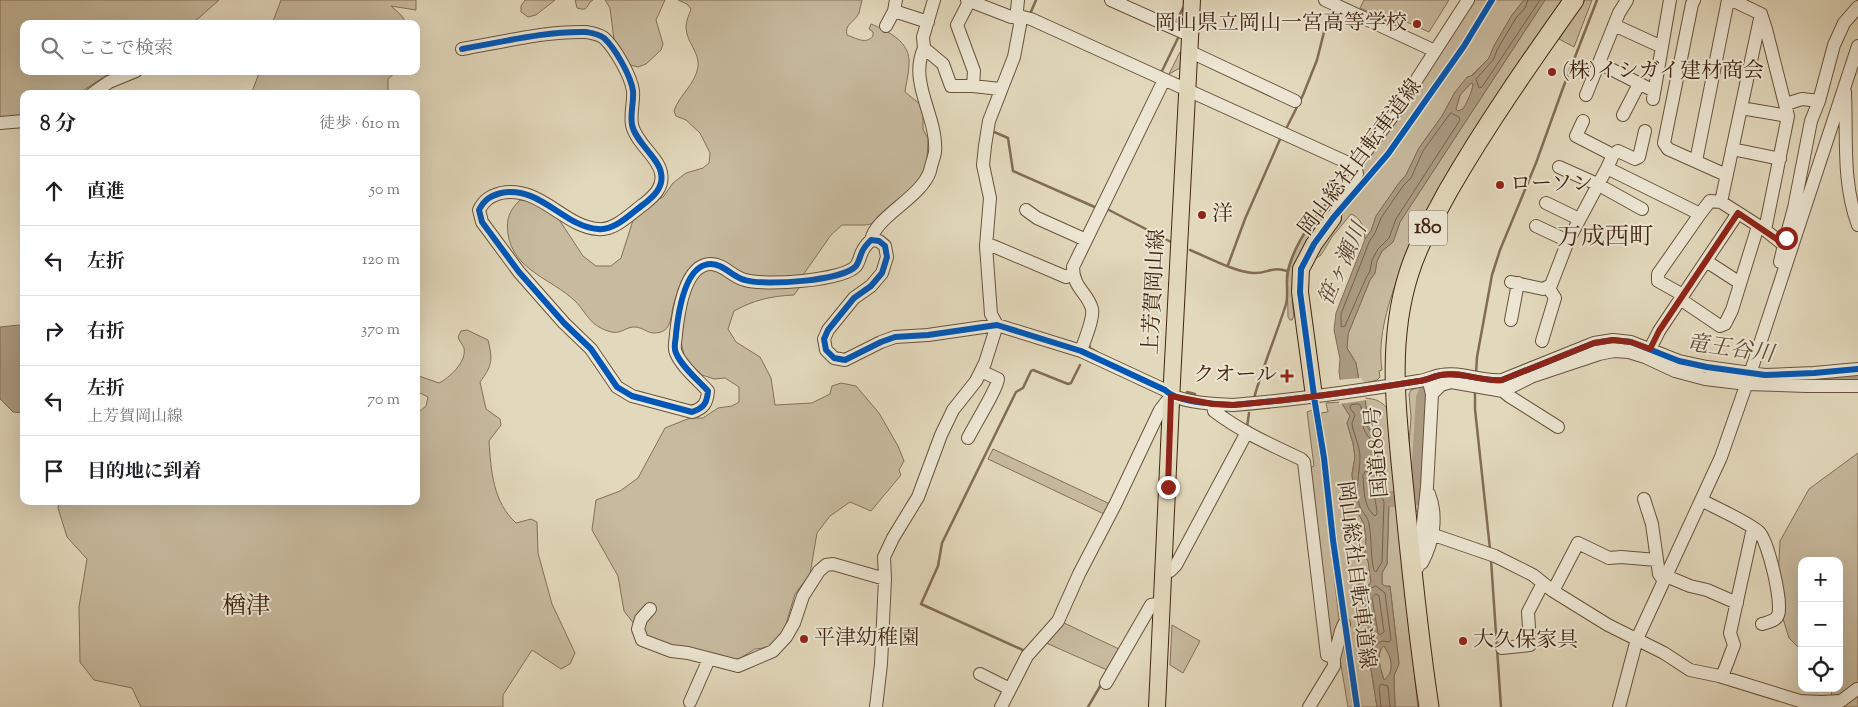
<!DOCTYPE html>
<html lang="ja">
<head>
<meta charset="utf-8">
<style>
	body { margin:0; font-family:"Sorts Mill Goudy","Noto Serif JP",serif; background:#f6f6f6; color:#202124 }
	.controls { position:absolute; right:15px; bottom:15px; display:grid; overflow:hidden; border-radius:10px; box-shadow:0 5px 20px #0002 }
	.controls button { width:45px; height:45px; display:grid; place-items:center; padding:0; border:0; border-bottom:1px solid #e0e0e0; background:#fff; color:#202124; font:25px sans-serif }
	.stop { position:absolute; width:15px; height:15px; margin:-11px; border:4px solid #8f2418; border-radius:50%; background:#fff }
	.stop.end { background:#8f2418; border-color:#fff; box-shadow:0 1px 5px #0008 }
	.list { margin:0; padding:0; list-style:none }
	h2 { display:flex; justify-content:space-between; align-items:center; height:65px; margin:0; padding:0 20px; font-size:21px }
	h2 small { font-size:16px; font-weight:400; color:#757577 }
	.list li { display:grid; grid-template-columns:32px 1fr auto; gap:15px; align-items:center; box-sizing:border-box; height:70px; padding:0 20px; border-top:1px solid #e0e0e0 }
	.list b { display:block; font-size:19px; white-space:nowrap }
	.list p { margin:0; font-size:16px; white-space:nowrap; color:#757577 }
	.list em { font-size:16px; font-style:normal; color:#757577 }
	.icon { flex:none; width:28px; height:28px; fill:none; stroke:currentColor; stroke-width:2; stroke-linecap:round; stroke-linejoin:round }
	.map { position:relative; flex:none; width:1858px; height:707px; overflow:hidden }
	.search { position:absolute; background:#fff; box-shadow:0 5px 20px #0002; left:20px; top:20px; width:400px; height:55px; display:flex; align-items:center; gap:12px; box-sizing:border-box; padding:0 18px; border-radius:10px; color:#757577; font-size:19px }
	.panel { position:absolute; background:#fff; box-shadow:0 5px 20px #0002; left:20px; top:90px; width:400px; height:415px; border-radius:10px }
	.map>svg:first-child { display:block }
	.green { fill:#c7ba9e; stroke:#847058 }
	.water { fill:#ab9b82; stroke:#816c55; fill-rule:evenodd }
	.pier { fill:#e2d8bb }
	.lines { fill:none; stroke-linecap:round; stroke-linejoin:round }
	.shore { stroke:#76604a; stroke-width:1 }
	.stream { stroke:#816c55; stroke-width:2.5 }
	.river { stroke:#ab9b82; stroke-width:16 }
	.minor-casing { stroke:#69523c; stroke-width:14 }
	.major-casing { stroke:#412512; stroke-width:18 }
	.highway-casing { stroke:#412512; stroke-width:21 }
	.minor { stroke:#ece6d3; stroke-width:12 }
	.major { stroke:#e2d8bb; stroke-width:16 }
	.highway { stroke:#e2d8bb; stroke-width:19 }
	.cycleway-casing { stroke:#ece6d3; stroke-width:9 }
	.cycleway { stroke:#0057b8; stroke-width:6 }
	.route { stroke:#8f2418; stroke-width:6 }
	.poi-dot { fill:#8f2418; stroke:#ece6d3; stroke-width:2 }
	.labels { text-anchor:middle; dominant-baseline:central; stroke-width:4; stroke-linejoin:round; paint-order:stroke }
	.shield { fill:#ece6d3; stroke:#745f4c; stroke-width:1 }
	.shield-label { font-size:20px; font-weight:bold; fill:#412512 }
	.poi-label { font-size:21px; fill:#412512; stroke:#ece6d3; text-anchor:start }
	.street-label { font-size:21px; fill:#412512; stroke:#ece6d3 }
	.water-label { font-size:22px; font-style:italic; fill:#614834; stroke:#ece6d3 }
	.quarter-label { font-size:24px; fill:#412512; stroke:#ece6d3 }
</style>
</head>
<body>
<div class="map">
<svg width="1858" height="707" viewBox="0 0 1858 707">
	<rect width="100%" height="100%" fill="#e2d8bb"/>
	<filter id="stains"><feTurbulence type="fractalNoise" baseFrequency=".004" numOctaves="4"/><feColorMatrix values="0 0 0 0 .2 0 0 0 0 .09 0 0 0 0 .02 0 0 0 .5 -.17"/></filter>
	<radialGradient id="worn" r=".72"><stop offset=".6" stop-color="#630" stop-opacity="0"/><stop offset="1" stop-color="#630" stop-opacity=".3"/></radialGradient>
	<path class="green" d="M0 0H219L192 24H24V71H113L78 94H24V119L0 121Z
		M281 0H416V10L391 6 401 15 407 24H272Z
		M525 0H555L536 15 528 17 521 12V6Z
		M575 0H593C585 5 590 12 577 8Z
		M605 0H665L656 20 663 44 661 50 646 64 638 67 630 65 614 40 610 8Z
		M678 0H862C861 4 860 9 859 13 855 22 844 24 847 35 856 38 866 45 873 36V32L869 29 871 24C888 31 911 42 909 64 909 73 906 83 905 92L921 105 923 110V129L928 139 927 161 924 174 906 197 876 223 865 225H842L831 235 803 275C784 277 764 281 746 276 727 271 719 248 695 263 687 269 677 293 674 303 670 316 673 333 654 333 648 333 643 328 636 327 625 326 621 336 608 331 589 325 587 313 575 301 552 279 513 270 508 234 506 219 509 211 520 200H529L558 218 583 256 596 266H611L621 258 635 214 644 206 663 197 673 183 686 173 703 168 709 163 710 153 700 133 686 120 676 116 674 111C679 95 695 85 698 67 700 52 686 42 686 27 686 21 689 15 691 9L687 4Z
		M1364 0H1449L1429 32 1400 19 1396 25 1360 8Z
		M1473 0H1490C1446 69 1401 136 1348 198L1359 169Z
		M1494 0H1524L1512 15 1494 46 1489 58 1455 92 1442 116 1419 148 1406 175 1399 183 1376 216 1371 231 1365 239C1364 229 1362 218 1351 214L1332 237 1321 255 1315 259 1335 220 1390 155 1424 109 1465 47Z
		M1545 0H1566L1401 269C1389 301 1377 336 1382 370L1379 371 1380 377 1377 380 1362 384 1359 381 1356 363 1347 348 1348 334 1370 280 1375 273 1377 261 1382 251 1393 242 1400 222Z
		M1585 0H1592L1574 47 1559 39Z
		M1180 52 1181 53 1180 68 1169 74Z
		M260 71H397L388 79V94H251Z
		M1471 83 1473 84C1472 93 1467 102 1463 109L1458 111 1456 109 1460 95Z
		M1351 177 1295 300 1292 301 1294 316 1292 320H1290L1288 317C1288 302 1286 285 1289 271 1296 234 1327 204 1351 177Z
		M710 267 792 284 799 288 794 295C771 296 754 300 734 311L728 329 736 342 760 357 771 378 775 405 812 403 830 394 832 386 841 383 856 386 879 413 898 446 904 461 899 470 901 475 871 511 850 502 830 516 817 533 810 574 795 594 783 634 771 647 755 649 736 661 716 658 644 637 624 611 618 576 592 530 596 500 620 491 638 478 665 428 690 418H703L718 408 732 406 739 402V387L725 378 714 379 702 375 685 359 680 338 689 293 699 272Z
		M467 330 488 340C493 360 492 366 480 382L486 409 500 419 501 425 489 441C491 471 493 502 516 523L531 519 537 522 538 553 552 604 575 653 570 664 561 669 532 650 503 695V707H141L132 688 94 680 80 662 79 607 87 559 67 537 58 508 59 501H416V409L420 411 426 406 428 397 416 391V375L439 383C449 378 467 362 464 348 463 345 459 341 458 337L461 331Z
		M1427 384 1420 512 1416 511 1409 445 1411 417 1409 394 1411 390Z
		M1365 398C1376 399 1381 401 1388 409L1399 495H1384L1378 464 1377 438C1365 426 1365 415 1365 398Z
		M1341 402 1350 416 1347 423 1353 443 1355 457 1352 474 1355 508 1364 524 1366 539 1365 556 1368 561 1371 582 1370 585H1358L1364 611 1363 619 1377 707H1360L1347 618 1321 413 1328 412 1326 403Z
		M1312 410 1321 465 1339 619 1332 655 1309 468 1314 466 1307 412Z
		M993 449 1110 504 1104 514 988 459Z
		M1858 453V707H1830L1832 688H1839V561H1802V651L1789 638 1777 599 1780 541 1809 489Z
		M1389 502H1399L1405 588 1418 707H1395L1394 676 1399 663 1390 586H1385L1382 584V573L1387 564Z
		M1062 622 1119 649 1107 670 1044 642Z
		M1172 625 1200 641 1183 673 1170 665Z
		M1342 633 1353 707H1348L1340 659Z
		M1384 646C1391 656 1396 672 1384 680 1381 669 1374 653 1384 646Z"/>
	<path class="water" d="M1524 0H1545L1400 222 1393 242 1382 251 1377 261 1375 273 1370 280 1348 334 1347 348 1356 363 1359 381 1341 387 1339 371 1340 359 1334 330 1336 313 1365 239 1371 231 1376 216 1399 183 1406 175 1419 148 1442 116 1455 92 1467 77 1473 75 1489 58 1494 46 1512 15ZM1471 83 1473 84C1472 93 1467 102 1463 109L1458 111 1456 109 1460 95Z
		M19 325 24 329V413L13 412 0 399V327Z
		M1365 398 1368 420 1366 424 1370 431 1377 438 1378 464 1384 495H1399V502L1389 503 1387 564 1382 573V584L1387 587 1390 586 1399 664 1394 676 1395 707H1377L1363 619 1364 611 1358 585 1359 584 1369 585 1371 582 1368 561 1365 556 1366 539 1364 524 1355 508 1354 495 1352 474 1355 457 1353 443 1347 423 1350 416 1341 402ZM1384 646C1391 656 1396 671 1384 680 1381 670 1375 653 1384 646Z"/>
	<path class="pier" d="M1361 378 1365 384 1338 388 1337 380Z
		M1364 396 1367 400 1339 404V402L1341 399Z"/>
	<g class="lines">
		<path class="shore" d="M1528 0 1525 8 1516 18 1498 48 1493 60 1476 79 1479 88 1482 87 1540 0
			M1451 113 1459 117 1460 120 1396 219 1389 238 1378 249 1372 260 1370 271 1366 278 1345 326 1341 327V314L1363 258 1369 242 1375 233 1381 218 1403 186 1411 178 1423 151Z
			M1358 404 1361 406C1363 423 1360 428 1372 441 1375 458 1371 488 1384 501L1382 562 1376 572 1374 570C1370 555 1372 540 1369 524 1368 517 1363 513 1360 507 1354 491 1360 473 1360 457 1360 446 1352 430 1352 423 1353 420 1354 418 1355 415L1350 408 1351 405Z
			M1366 471 1369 473C1371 485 1377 503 1377 514L1375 516C1363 507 1364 489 1363 475Z
			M1376 586 1385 593 1391 640 1389 642 1382 641 1375 646 1373 644 1369 610 1364 593Z
			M1376 594 1379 596 1384 632 1380 635 1378 633 1372 598Z
			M1381 707 1379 687 1381 684 1388 686 1390 707"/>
		<path class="stream" d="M1030 14 1036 0
			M1176 22 1184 6V0
			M1161 73 1179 36
			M992 131 1008 138 1013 171 1097 208
			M1285 131 1303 95 1317 60 1324 32 1334 9
			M1107 209 1173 243
			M1190 250C1207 257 1235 272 1253 273 1267 274 1271 266 1287 271
			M1228 265 1245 219 1281 137
			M1089 345 1090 348 1097 352
			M1476 373 1477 357 1492 275 1500 250 1536 163 1563 88 1597 0
			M1475 391V409L1490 549
			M1187 392 1195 394
			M1254 398C1263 366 1276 336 1286 304 1289 293 1285 281 1288 270 1297 236 1321 209 1344 183
			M1247 427 1249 413
			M1491 560 1501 707
			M1025 651 921 604 938 566 942 543 1016 392 1023 388 1031 371 1033 370 1068 384 1071 383 1080 365
			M1088 707 1102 683"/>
		<path class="river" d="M1785 380 1858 379
			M1392 499 1418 497 1424 398 1428 388 1441 380"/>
		<g class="minor-casing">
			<path id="minor" d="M934 0 923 37 924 48 943 64 951 86H973L1000 89
				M967 0 1011 17 1019 16 1031 19 1355 166 1357 174 1344 194 1333 218
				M1111 0 1189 35
				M1325 0 1435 51
				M1694 0 1692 4 1664 143 1668 149 1726 175
				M1732 0 1761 14 1721 202 1765 230 1784 245 1780 262
				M969 2 957 25 974 71 973 86
				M894 11 928 22
				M1761 14 1766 29 1788 116 1765 230
				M1614 25 1662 47
				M886 26 894 11 896 0
				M462 49C503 42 545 31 586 32 592 33 599 34 604 38 615 48 631 76 633 91 634 102 630 113 632 125 636 143 659 158 661 173 664 187 654 196 644 204 631 213 615 231 598 229 564 227 540 185 501 193 490 196 484 200 479 210L482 222 519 272 564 323 591 349 617 387 632 396 692 412C704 408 707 403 708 391 697 379 682 367 676 353 673 347 676 340 676 334 678 315 684 264 711 264 724 264 732 277 745 280 764 286 843 281 856 266 859 262 860 256 862 252 864 247 868 243 871 240L879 241 885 246 887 257 882 273 871 286 854 298 828 330 824 339 826 350 834 358 845 360 881 342 895 337 928 335 997 325 1081 351 1165 390C1178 403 1214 404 1233 405 1295 400 1358 391 1419 381 1427 380 1434 376 1441 375 1461 371 1481 382 1502 380L1594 343 1613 340 1631 342 1679 361 1707 367 1765 375 1814 373 1858 369
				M1188 55 1195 54 1295 101
				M1599 63 1654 91
				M1845 92C1847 136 1842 183 1858 225
				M92 94 109 82 136 71
				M1586 95 1619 13 1627 0
				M1653 99 1670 0
				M1786 104 1802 99 1819 101
				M1741 108 1788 116
				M1623 115 1639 84
				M1583 121 1576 136 1613 155 1607 168
				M0 123 24 121
				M1732 149 1780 159
				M1613 155 1618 151 1635 159 1639 157 1645 131
				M1696 161 1728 0
				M1355 166 1397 110 1468 0
				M1559 167 1597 184 1642 209
				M1546 203 1579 219
				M1026 210 1037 218 1086 240
				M1536 226 1568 241
				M871 240C876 216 921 198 930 171 931 165 934 158 935 152 938 117 908 83 924 48
				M1784 245 1794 208 1811 121 1819 101 1834 45 1844 23 1858 7
				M986 246H993L1066 277 1073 274
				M1706 261 1740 283
				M1511 282 1543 289 1551 285 1568 241 1607 168 1700 214 1710 201 1721 202
				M1683 295 1658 281V274L1700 214
				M1680 299 1720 326 1725 324 1732 310 1758 226
				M1511 320 1518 283
				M1542 341 1555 298 1548 287
				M1650 349 1659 331 1738 213
				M1081 351C1084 341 1094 319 1092 309 1088 293 1073 288 1073 267L1164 80
				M1503 391 1509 396 1558 427
				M1432 394 1441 385 1451 382 1503 391 1533 376 1599 354 1614 351 1629 352 1645 357 1675 371 1705 379 1747 384 1806 386H1858
				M1213 404 1214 411C1240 431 1271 445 1301 459L1304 462 1327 655 1334 658
				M968 438C974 426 998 387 998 379L981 371
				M1644 499 1652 524 1659 574 1664 581
				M1701 500C1716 508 1748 522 1759 532 1768 541 1783 603 1778 615 1776 621 1768 622 1762 624
				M1434 535 1495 556 1533 575 1553 591 1608 625 1664 653 1690 670 1719 676 1800 701 1821 702 1841 701 1857 689
				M1422 563C1433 542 1438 517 1429 494
				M1415 567H1418L1419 560 1427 487 1432 394 1430 386
				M1164 571H1170L1176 565 1247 432
				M1666 576 1690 586 1707 590 1737 603
				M1553 591 1578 543 1609 558 1621 557 1657 560
				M650 609 641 619 638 629 642 640 671 651 688 653 738 666 773 651 786 637 794 623 803 596 819 571 826 565 833 564 885 579
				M1502 648 1530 645 1528 612 1543 583
				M980 674 1010 689
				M1722 677 1734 645 1730 633 1753 528
				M1106 683 1151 605 1162 603
				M690 702 709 659
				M876 707 881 664 885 579 884 557 893 538 918 497 941 435 953 410 976 381 985 363 997 325 991 314 986 246 990 198 983 165 985 146 989 121 1014 57 1020 25 1017 10 1018 0
				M1001 707 1027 656 1058 621 1079 574 1116 503 1160 410 1171 396
				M1309 707 1334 666V658L1341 631 1344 624
				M1619 707 1637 639 1721 457 1750 374 1858 46"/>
		</g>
		<g class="major-casing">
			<path id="major" d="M1314 396 1300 292 1301 269 1314 244 1333 218
				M1157 707 1172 381 1192 0"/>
		</g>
		<g class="highway-casing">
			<path id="highway" d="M1429 707C1418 635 1411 564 1404 492 1397 419 1386 344 1409 273 1418 244 1434 217 1448 191 1486 125 1530 62 1574 0"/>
		</g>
		<use href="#minor" class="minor"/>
		<use href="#major" class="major"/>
		<use href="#highway" class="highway"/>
		<g class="cycleway-casing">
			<path id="cycleway" d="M462 49C503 42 545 31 586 32 592 33 599 34 604 38 615 48 631 76 633 91 634 102 630 113 632 125 636 143 659 158 661 173 664 187 654 196 644 204 631 213 615 231 598 229 564 227 540 185 501 193 490 196 484 200 479 210L482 222 519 272 564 323 591 349 617 387 632 396 692 412C704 408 707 403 708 391 697 379 682 367 676 353 673 347 676 340 676 334 678 315 684 264 711 264 724 264 732 277 745 280 764 286 843 281 856 266 859 262 860 256 862 252 864 247 868 243 871 240L879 241 885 246 887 257 882 273 871 286 854 298 828 330 824 339 826 350 834 358 845 360 881 342 895 337 928 335 997 325 1081 351 1165 390C1178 403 1214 404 1233 405 1295 400 1358 391 1419 381 1427 380 1434 376 1441 375 1461 371 1481 382 1502 380L1594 343 1613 340 1631 342 1679 361 1707 367 1765 375 1814 373 1858 369
				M1357 707 1333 540 1324 458 1315 403 1300 292 1301 269 1314 244 1333 218 1388 154 1464 46 1492 0"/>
		</g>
		<use href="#cycleway" class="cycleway"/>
	</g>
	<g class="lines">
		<path class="route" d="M1168 487 1171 396 1213 404 1233 405C1295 400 1358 391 1419 381 1427 380 1434 376 1441 375 1461 371 1481 382 1502 380L1594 343 1613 340 1631 342 1650 349 1659 331 1738 213 1784 244 1786 238"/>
	</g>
	<g class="poi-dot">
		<circle cx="1417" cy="24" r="5"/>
		<circle cx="1552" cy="72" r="5"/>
		<circle cx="1500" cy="185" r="5"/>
		<circle cx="1202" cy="215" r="5"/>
		<path d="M1284.5 368.5h5v5h5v5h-5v5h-5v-5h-5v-5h5z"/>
		<circle cx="804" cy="639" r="5"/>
		<circle cx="1463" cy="641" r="5"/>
	</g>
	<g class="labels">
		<rect class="shield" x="1409" y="210.5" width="38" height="35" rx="4"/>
		<g class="shield-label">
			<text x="1428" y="228">180</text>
		</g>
		<g class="poi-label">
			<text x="1407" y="24" text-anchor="end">岡山県立岡山一宮高等学校</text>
			<text x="1562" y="72">(株)イシガイ建材商会</text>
			<text x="1510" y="185">ローソン</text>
			<text x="1212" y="215">洋</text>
			<text x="1277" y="376" text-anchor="end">クオール</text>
			<text x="814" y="639">平津幼稚園</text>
			<text x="1473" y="641">大久保家具</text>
		</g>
		<g class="street-label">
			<text transform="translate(1361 158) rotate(-53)">岡山総社自転車道線</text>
			<text transform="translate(1155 292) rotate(-87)">上芳賀岡山線</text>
			<text transform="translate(1378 452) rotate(-95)">国道180号</text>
			<text transform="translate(1355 575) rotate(83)">岡山総社自転車道線</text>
		</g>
		<g class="water-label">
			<text transform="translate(1344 265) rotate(-66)">笹ヶ瀬川</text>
			<text transform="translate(1730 350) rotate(8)">竜王谷川</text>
		</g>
		<g class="quarter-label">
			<text x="1605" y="238">万成西町</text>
			<text x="246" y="607">楢津</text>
		</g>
	</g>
	<rect width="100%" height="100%" filter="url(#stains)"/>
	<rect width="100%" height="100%" fill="url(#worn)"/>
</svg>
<div class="controls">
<button>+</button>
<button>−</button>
<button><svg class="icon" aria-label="locate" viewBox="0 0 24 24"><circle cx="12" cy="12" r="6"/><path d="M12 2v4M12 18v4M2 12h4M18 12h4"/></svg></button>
</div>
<div class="stop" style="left:1786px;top:238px"></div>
<div class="stop end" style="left:1168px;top:487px"></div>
<div class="search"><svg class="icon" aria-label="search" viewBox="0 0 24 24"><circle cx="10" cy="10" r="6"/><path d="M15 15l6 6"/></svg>ここで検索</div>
<section class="panel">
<h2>8 分<small>徒歩 · 610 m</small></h2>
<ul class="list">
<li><svg class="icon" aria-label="ahead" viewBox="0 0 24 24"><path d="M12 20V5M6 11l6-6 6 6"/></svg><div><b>直進</b></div><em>50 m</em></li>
<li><svg class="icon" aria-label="left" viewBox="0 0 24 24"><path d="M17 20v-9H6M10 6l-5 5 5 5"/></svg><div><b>左折</b></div><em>120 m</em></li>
<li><svg class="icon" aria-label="right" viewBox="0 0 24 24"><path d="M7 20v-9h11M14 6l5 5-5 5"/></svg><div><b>右折</b></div><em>370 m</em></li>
<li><svg class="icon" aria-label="left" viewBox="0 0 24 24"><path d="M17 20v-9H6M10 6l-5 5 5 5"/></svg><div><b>左折</b><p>上芳賀岡山線</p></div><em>70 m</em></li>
<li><svg class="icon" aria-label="arrive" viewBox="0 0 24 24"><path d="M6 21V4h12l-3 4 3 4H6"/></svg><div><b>目的地に到着</b></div></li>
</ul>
</section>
</div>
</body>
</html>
